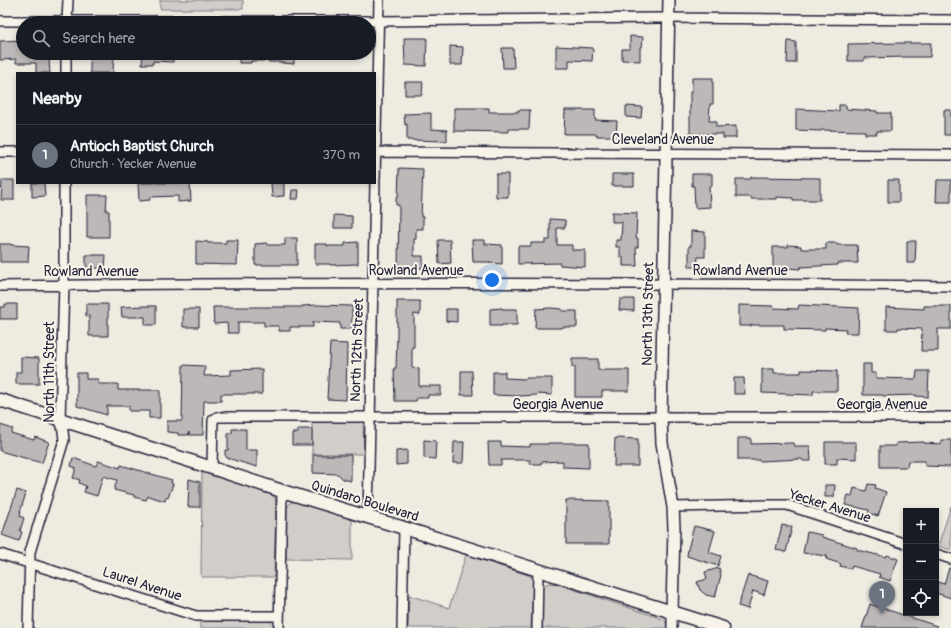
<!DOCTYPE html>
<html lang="en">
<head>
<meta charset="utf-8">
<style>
	body { margin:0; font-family:Pangolin,sans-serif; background:#242831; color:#f1f3f6 }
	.controls { position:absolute; right:12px; bottom:12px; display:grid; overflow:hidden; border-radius:0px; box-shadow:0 2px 6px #0003 }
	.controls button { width:36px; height:36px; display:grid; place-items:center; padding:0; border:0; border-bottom:1px solid #363941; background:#171b24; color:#f1f3f6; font:20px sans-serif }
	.you { position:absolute; left:492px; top:280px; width:14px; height:14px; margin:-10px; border:3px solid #fff; border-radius:50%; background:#1a73e8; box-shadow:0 0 0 6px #1a73e833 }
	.badge { display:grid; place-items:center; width:26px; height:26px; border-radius:50%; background:#ea580c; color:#fff; font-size:13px; font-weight:700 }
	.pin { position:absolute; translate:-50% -33px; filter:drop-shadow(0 1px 2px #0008) }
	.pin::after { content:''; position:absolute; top:21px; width:14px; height:12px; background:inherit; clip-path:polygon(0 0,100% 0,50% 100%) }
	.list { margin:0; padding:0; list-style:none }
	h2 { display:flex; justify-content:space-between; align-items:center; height:52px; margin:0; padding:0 16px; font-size:17px }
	h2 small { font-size:13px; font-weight:400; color:#9ea1a6 }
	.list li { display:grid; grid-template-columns:26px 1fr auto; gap:12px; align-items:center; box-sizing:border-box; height:60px; padding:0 16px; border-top:1px solid #363941 }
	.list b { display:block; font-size:15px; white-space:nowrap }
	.list p { margin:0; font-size:13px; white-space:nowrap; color:#9ea1a6 }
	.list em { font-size:13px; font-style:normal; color:#9ea1a6 }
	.icon { flex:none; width:22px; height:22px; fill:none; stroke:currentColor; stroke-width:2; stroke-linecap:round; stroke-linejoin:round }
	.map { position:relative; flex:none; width:951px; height:628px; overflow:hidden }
	.search { position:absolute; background:#171b24; box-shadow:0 2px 6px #0003; left:16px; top:16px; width:360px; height:44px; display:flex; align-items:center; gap:10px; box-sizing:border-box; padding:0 14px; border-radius:22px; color:#9ea1a6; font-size:15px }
	.panel { position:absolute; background:#171b24; box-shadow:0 2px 6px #0003; left:16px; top:72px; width:360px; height:112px; border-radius:0px }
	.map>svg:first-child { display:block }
	.green { fill:#d1cdc9; stroke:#7a7882 }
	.building { fill:#bbb8b7; stroke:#22223b }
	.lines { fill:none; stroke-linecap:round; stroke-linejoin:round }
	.minor-casing { stroke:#22223b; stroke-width:12 }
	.tertiary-casing { stroke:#22223b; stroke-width:14 }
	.secondary-casing { stroke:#22223b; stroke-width:15 }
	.minor { stroke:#f7f3e8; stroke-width:9 }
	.tertiary { stroke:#f7f3e8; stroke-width:11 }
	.secondary { stroke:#f7f3e8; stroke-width:12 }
	.labels { text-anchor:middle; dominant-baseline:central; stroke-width:4; stroke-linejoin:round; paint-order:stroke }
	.street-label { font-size:14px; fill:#22223b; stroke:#f7f3e8 }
</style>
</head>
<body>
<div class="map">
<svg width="951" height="628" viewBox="0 0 951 628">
	<rect width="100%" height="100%" fill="#eeebe1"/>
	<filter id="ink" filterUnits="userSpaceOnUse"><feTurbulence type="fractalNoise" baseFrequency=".025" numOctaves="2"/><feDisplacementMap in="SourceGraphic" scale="8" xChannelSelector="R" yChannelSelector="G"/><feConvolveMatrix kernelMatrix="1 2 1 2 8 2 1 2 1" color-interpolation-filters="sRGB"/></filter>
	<g filter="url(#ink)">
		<path class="green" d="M160 0H243V9H160Z
			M312 422H360L363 425 364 454H312Z
			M202 471 272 495 275 498 276 502 274 577H201Z
			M294 501 352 519V560L286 559 287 508 290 503Z
			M951 506V550L938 546Z
			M466 555 528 575 531 577 533 582 531 628H408L409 595 449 608Z
			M549 583 557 584 663 619 666 622 667 628H541L542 591 544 585Z
			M200 620 269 621 273 625V628H200Z"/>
		<path class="building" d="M630 36 643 37 642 47H640V61L622 60V49H630Z
			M404 38H427L426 66 405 65Z
			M23 40V53H51V60H49L50 73H36V63H16V59L0 60V41Z
			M788 41 796 42V63H787Z
			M903 43H931L930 57H907L864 58V61H848V44Z
			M450 46 463 47 462 65H450Z
			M556 46 593 48 592 61 569 60V68H556Z
			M502 48H513L514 68H503Z
			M143 53H174L173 62 153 61V64H142Z
			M239 53H294V64L282 63V62H268V61H251V63H239Z
			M90 54H114L113 73H90Z
			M692 78H713V104H710L709 121H716V127L736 126V138H723V134H690V92H692Z
			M405 82H423L422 95H405Z
			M839 105H846V109L877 111V113H891V131H877V134H865V131L821 130V131L796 130V109L839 111Z
			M626 106 642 107 641 118 626 117Z
			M454 108H489V112H518V110H530L529 129H509V132L454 131Z
			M565 110H595V120L617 121 616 136H597V134H564Z
			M944 110H951V135H944Z
			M431 113V129L447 130V141L407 140V124L405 125 404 114Z
			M399 168 423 169 421 217H423V229H416V239H414V256H423V268H398L399 205H396V197H398Z
			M496 174H508V197H496Z
			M612 174H634V186H612Z
			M692 174H712V186H709L710 207 695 208 694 186H692Z
			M751 177 820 178V200H793V198L777 197V199H751V197H736V179H751Z
			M2 180H14V200H1Z
			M888 180H899V202H888Z
			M937 180H951V202H936Z
			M32 183H44L45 196 32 197Z
			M138 183H190L191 201 178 202V196L150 197V200L139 201Z
			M271 183H284V196L272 197Z
			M292 190H299L298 199H291Z
			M87 195H107L106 211H109V237H87Z
			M612 212 637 213 636 238H638V247H636L637 266H623V257H620V247H616V240H621L622 222H612Z
			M334 215 352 216V228H334Z
			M550 219 565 220V228H557V245H572V250H585V267L560 265V263L518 264V246H531V243H545V240H550Z
			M691 231 705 232V257H698L697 267H689V246H691Z
			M285 238H297V265H255V244L267 243V245H285Z
			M226 240H238L237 265 196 264V241L208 242V243H226Z
			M438 240H450L451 263 439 264Z
			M472 240H485V244L502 245V264L490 263V262H473Z
			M907 241H916L915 263H907Z
			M358 242V264L330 265V264H315V244H327V246H345V243Z
			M826 243H837V245H857L858 263H838V265L800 267V269L788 268V267L773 268V247H788V245L801 246V249H826Z
			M0 244H11V245L29 246 28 262H0Z
			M86 255H106L105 268H86Z
			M620 299H634V311L619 310Z
			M397 301H420V315L414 314V347H412V368L419 369V386H441V395H428V398H417L416 401H395L394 368H396L397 335Z
			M5 304H17V319H0V307H5Z
			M86 304H108V336H89V316H86Z
			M317 305 352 306V329H340V323L313 322V327H290V331H279V326H264V322H238V333H228L227 323 214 324 213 307H302V306Z
			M739 305 773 306V308L798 309 799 305 859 308 858 333H845L846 329 825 328V330L784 329V325H751V326H739Z
			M145 306H156V325H145V317H122L121 307Z
			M924 306H951V329H938V351H921L922 329 898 328V330H886V307L924 309Z
			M502 308V309H517V325H502V326H490V309Z
			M551 308 562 309V311H577V327H562V328H535L536 309Z
			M183 309H199V327H183Z
			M446 309H457V322L446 321Z
			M330 343 347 344 346 400 327 399Z
			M21 357 39 358V384H16V372H21Z
			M572 359H598V370H629V391H602V397H575V367H572Z
			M863 364H871V373H876V378L916 379 917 371H929L928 397 916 396V395L883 396V395H863Z
			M183 365 205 366 204 376 231 375V370L262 369V394H221V401H204L203 435H189V432L188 435H178V433L167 432V421H182Z
			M762 369H774V373H801V370L837 371V391H813V395L762 393Z
			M461 371H472L473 395H461Z
			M493 372H505V378L526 379V378H552V395L537 394V395L520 396 493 395Z
			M77 373H86V379H98V384H118V390H160V418H149V411H129V406H107V415L77 406Z
			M734 378H744L745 394H734Z
			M0 425 13 429 11 433 34 440 35 437 49 442 42 463 0 451Z
			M232 429H246V450H257V467L227 458 225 455V450H228V433H232Z
			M298 429H312V445H292V433H298Z
			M615 438 638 439V466H614Z
			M738 438H751V444L793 443 794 446H810L811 461H803L802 459 759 461V460H738Z
			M424 440 436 441 435 459 424 458Z
			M941 440H951V467L925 466V461H908L907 467H880V446H896V443L924 442V443L941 444Z
			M454 442H464L463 463H453Z
			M488 442H501V446L530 447V444H548V443H589V468L563 467V461L541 462V464H530V460H501V465H489Z
			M825 442H856V459L837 458V464H825Z
			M407 450V464L396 465V451Z
			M313 455H351V481L343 479 338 474 313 473Z
			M73 458 96 466 98 461 120 468 121 465 172 480 171 483 173 484 168 498 166 497 165 501 148 496 146 500 134 497V495L114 490 117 480 103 476 97 496 84 492 86 486 79 483 80 480 73 478 76 468 71 466Z
			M189 479 200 482V507H188Z
			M868 484 876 485 875 488 886 492 878 516 868 513 869 510 845 505 848 495 852 496 854 488 866 491Z
			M825 485H835L834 497H825Z
			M17 490 26 493 20 512H21L20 516 24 518 20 531 22 532 19 541 2 535Z
			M566 500 609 501V544H566Z
			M782 525 792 527 786 552 776 550Z
			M694 526 715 531 709 552 721 556 718 566 687 556 688 549Z
			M807 532 822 535V537L857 548V550L886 557 887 555 898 559 890 581 879 577 880 574 852 566 851 569 840 566 841 564 826 559 827 556 803 553Z
			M719 568 721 575 715 597 706 595 700 590 697 582 707 579 705 572Z
			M949 568H951V598L936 593V589L938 582 944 584Z
			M748 575 768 581 764 595 753 591 748 609 738 606Z
			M870 604 937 626V628H862Z"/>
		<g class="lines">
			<g class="minor-casing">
				<path id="minor" d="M0 21H379L658 18 951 20
					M67 23 68 0
					M66 73V53
					M0 152H17
					M375 152 951 155
					M375 179 379 0
					M0 286C317 282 634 283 951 286
					M212 468 213 420 217 417H951
					M673 507 768 505H787L906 544
					M368 517 375 183
					M0 554 196 616H279
					M936 554 951 559
					M28 628 30 552 64 440 63 431 60 419 64 285V183
					M279 628 282 491
					M402 628 404 528
					M537 628 538 571
					M672 628V612"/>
			</g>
			<g class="tertiary-casing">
				<path id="tertiary" d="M669 0 661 418 662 443 673 507 674 528 672 612"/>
			</g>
			<g class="secondary-casing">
				<path id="secondary" d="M0 400 212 468 282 491 404 528 723 628"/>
			</g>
			<use href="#minor" class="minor"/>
			<use href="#tertiary" class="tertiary"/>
			<use href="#secondary" class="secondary"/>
		</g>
	</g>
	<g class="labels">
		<g class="street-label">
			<text x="663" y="139">Cleveland Avenue</text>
			<text x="416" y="270">Rowland Avenue</text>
			<text x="740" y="270">Rowland Avenue</text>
			<text x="91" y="271">Rowland Avenue</text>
			<text transform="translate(648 314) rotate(-89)">North 13th Street</text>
			<text transform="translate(357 350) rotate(-88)">North 12th Street</text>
			<text transform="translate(49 372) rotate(-90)">North 11th Street</text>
			<text x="558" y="404">Georgia Avenue</text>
			<text x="882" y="404">Georgia Avenue</text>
			<text transform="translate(365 501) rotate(17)">Quindaro Boulevard</text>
			<text transform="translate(830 506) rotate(17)">Yecker Avenue</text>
			<text transform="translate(142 584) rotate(18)">Laurel Avenue</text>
		</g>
	</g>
</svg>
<div class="controls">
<button>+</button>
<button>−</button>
<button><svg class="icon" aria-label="locate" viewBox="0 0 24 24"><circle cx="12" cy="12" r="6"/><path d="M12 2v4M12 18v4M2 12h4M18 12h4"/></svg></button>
</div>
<div class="you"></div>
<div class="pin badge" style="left:882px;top:614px;background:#6b7280">1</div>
<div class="search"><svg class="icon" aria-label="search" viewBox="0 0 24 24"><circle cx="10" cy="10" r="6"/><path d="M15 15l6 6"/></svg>Search here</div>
<section class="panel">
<h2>Nearby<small></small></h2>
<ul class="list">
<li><span class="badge" style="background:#6b7280">1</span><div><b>Antioch Baptist Church</b><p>Church · Yecker Avenue</p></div><em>370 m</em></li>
</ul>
</section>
</div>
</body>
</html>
